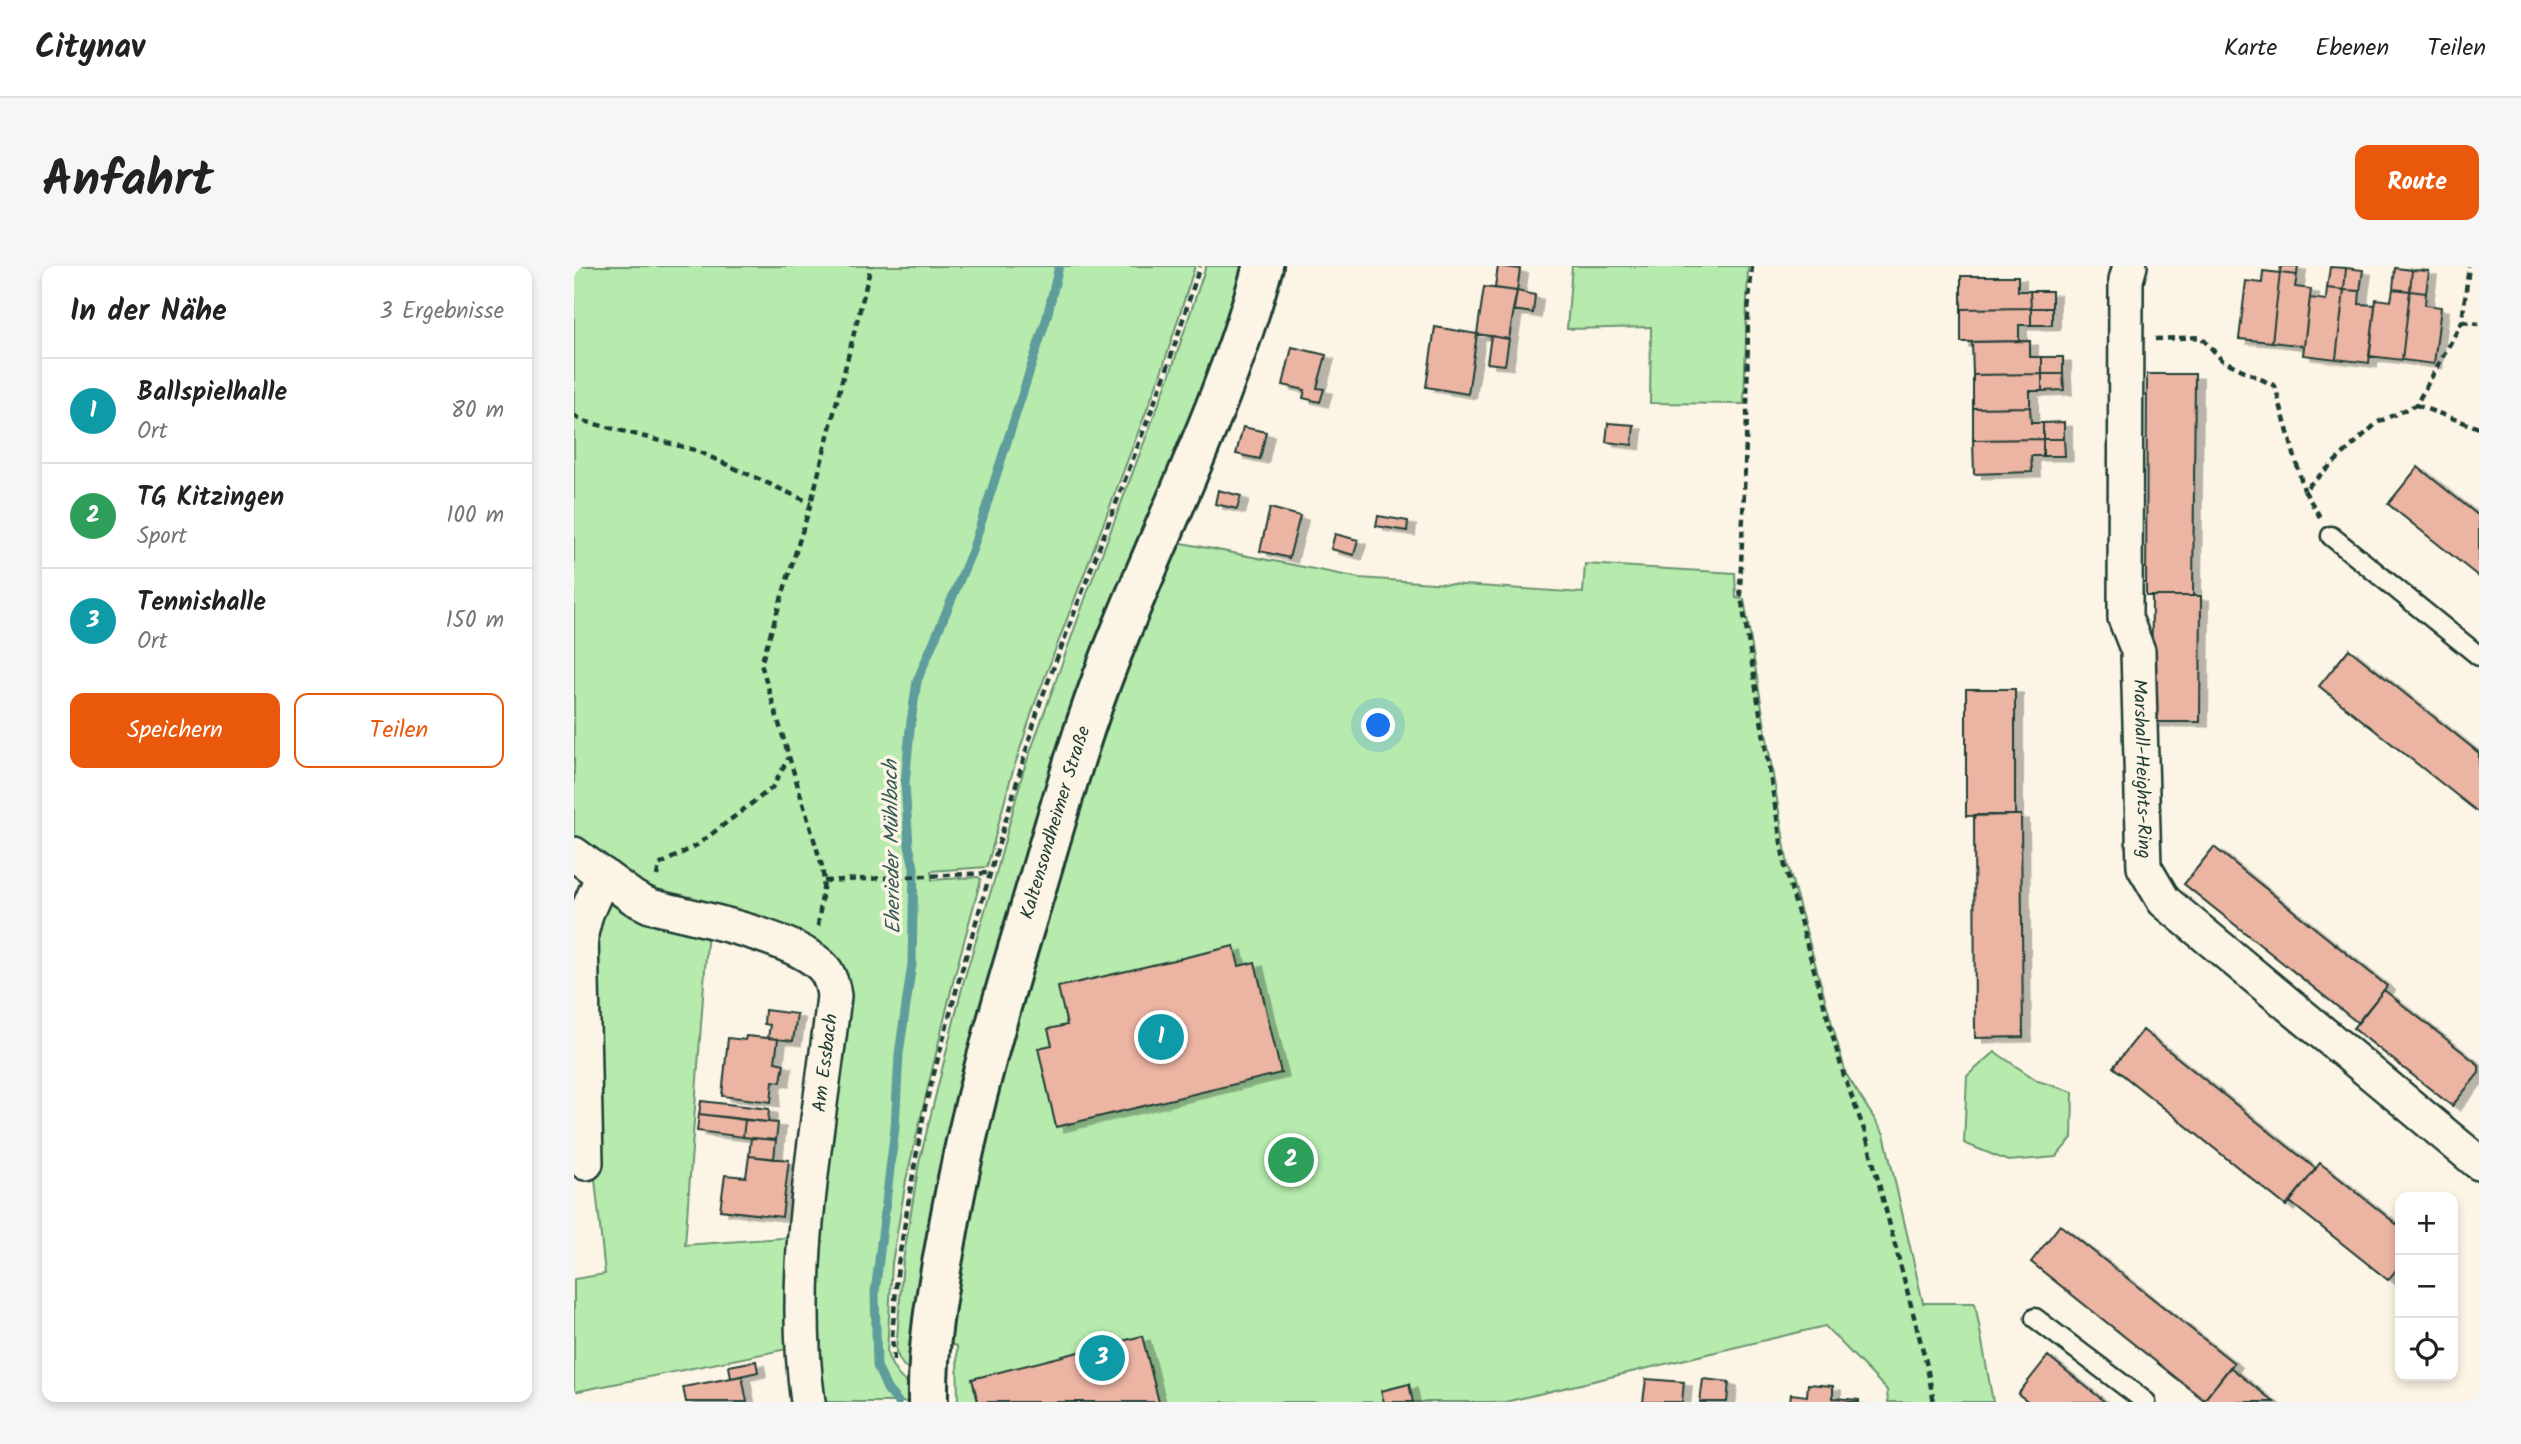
<!DOCTYPE html>
<html lang="de">
<head>
<meta charset="utf-8">
<style>
	body { margin:0; font-family:Kalam,sans-serif; background:#f6f6f6; color:#222 }
	.controls { position:absolute; right:21px; bottom:21px; display:grid; overflow:hidden; border-radius:14px; box-shadow:0 4px 10px #0003 }
	.controls button { width:63px; height:63px; display:grid; place-items:center; padding:0; border:0; border-bottom:2px solid #e0e0e0; background:#fff; color:#222; font:35px sans-serif }
	.you { position:absolute; left:805px; top:460px; width:24px; height:24px; margin:-18px; border:5px solid #fff; border-radius:50%; background:#1a73e8; box-shadow:0 0 0 10px #1a73e833 }
	.badge { display:grid; place-items:center; width:46px; height:46px; border-radius:50%; background:#ea580c; color:#fff; font-size:23px; font-weight:700 }
	.pin { position:absolute; translate:-50% -50%; border:4px solid #fff; box-shadow:0 2px 7px #0006 }
	.list { margin:0; padding:0; list-style:none }
	h2 { display:flex; justify-content:space-between; align-items:center; height:91px; margin:0; padding:0 28px; font-size:30px }
	h2 small { font-size:23px; font-weight:400; color:#767676 }
	.list li { display:grid; grid-template-columns:46px 1fr auto; gap:21px; align-items:center; box-sizing:border-box; height:105px; padding:0 28px; border-top:2px solid #e0e0e0 }
	.list b { display:block; font-size:26px; white-space:nowrap }
	.list p { margin:0; font-size:23px; white-space:nowrap; color:#767676 }
	.list em { font-size:23px; font-style:normal; color:#767676 }
	.actions { display:flex; gap:14px; padding:21px 28px }
	.actions a { flex:1; padding:16px 0; border:2px solid #ea580c; border-radius:14px; text-align:center; font-size:24px; color:#ea580c }
	.actions .main { background:#ea580c; color:#fff }
	.icon { flex:none; width:38px; height:38px; fill:none; stroke:currentColor; stroke-width:2; stroke-linecap:round; stroke-linejoin:round }
	.map { position:relative; flex:none; width:1905px; height:1136px; overflow:hidden; border-radius:14px }
	header { display:flex; align-items:center; gap:42px; box-sizing:border-box; height:98px; padding:0 35px; background:#fff; border-bottom:2px solid #e0e0e0 }
	header strong { font-size:33px }
	nav { display:flex; gap:38px; margin-inline-start:auto; font-size:24px }
	.intro { display:flex; align-items:center; justify-content:space-between; box-sizing:border-box; height:168px; padding:0 42px }
	h1 { margin:0; font-size:49px }
	.button { padding:18px 32px; border-radius:14px; background:#ea580c; color:#fff; font-size:24px; font-weight:700 }
	main { display:flex; gap:42px; padding:0 42px }
	aside { flex:1; background:#fff; border-radius:14px; box-shadow:0 4px 10px #0003 }
	.map>svg:first-child { display:block }
	.green { fill:#b6ebad; stroke:#6a9470; stroke-width:2 }
	.lines { fill:none; stroke-linecap:round; stroke-linejoin:round }
	.stream { stroke:#5f9c9c; stroke-width:9 }
	.building { fill:#ecb4a3; stroke:#1f3d34; stroke-width:2; filter:url(#shadow) }
	.service-casing { stroke:#1f3d34; stroke-width:23 }
	.minor-casing { stroke:#1f3d34; stroke-width:38 }
	.secondary-casing { stroke:#1f3d34; stroke-width:44 }
	.path { stroke:#1f3d34; stroke-width:4.5; stroke-dasharray:7 5; stroke-linecap:butt }
	.service { stroke:#fcf5e5; stroke-width:18 }
	.minor { stroke:#fcf5e5; stroke-width:33 }
	.secondary { stroke:#fcf5e5; stroke-width:38 }
	.labels { text-anchor:middle; dominant-baseline:central; stroke-width:7; stroke-linejoin:round; paint-order:stroke }
	.street-label { font-size:19px; fill:#1f3d34; stroke:#fcf5e5 }
	.water-label { font-size:21px; font-style:italic; fill:#345d57; stroke:#fcf5e5 }
</style>
</head>
<body>
<header>
<strong>Citynav</strong>
<nav><a>Karte</a><a>Ebenen</a><a>Teilen</a></nav>
</header>
<div class="intro"><h1>Anfahrt</h1><a class="button">Route</a></div>
<main>
<aside>
<h2>In der Nähe<small>3 Ergebnisse</small></h2>
<ul class="list">
<li><span class="badge" style="background:#0f9aa8">1</span><div><b>Ballspielhalle</b><p>Ort</p></div><em>80 m</em></li>
<li><span class="badge" style="background:#2e9e5b">2</span><div><b>TG Kitzingen</b><p>Sport</p></div><em>100 m</em></li>
<li><span class="badge" style="background:#0f9aa8">3</span><div><b>Tennishalle</b><p>Ort</p></div><em>150 m</em></li>
</ul>
<div class="actions"><a class="main">Speichern</a><a>Teilen</a></div>
</aside>
<div class="map">
<svg width="1905" height="1136" viewBox="0 0 1905 1136">
	<defs>
		<filter id="shadow"><feDropShadow dx="8" dy="4.5" stdDeviation="0" flood-color="#0004"/></filter>
	</defs>
	<rect width="100%" height="100%" fill="#fcf5e5"/>
	<filter id="ink" filterUnits="userSpaceOnUse"><feTurbulence type="fractalNoise" baseFrequency=".0143" numOctaves="2"/><feDisplacementMap in="SourceGraphic" scale="14" xChannelSelector="R" yChannelSelector="G"/><feConvolveMatrix kernelMatrix="1 2 1 2 8 2 1 2 1" color-interpolation-filters="sRGB"/></filter>
	<g filter="url(#ink)">
		<path class="green" d="M0 0H621L588 104 461 437 437 511 413 601 357 605 358 614 404 611 407 613 380 712 332 914 318 997 313 1087C319 1106 328 1115 344 1125V1136H242L236 1096 264 716 134 662 111 979 222 971 218 1082 0 1126V1013L31 1008 20 904 23 635 0 581Z
			M632 0H681L562 313 345 1108C331 1104 327 1099 322 1085L329 995 345 897 390 714 422 608 449 506 515 322 596 108Z
			M998 0H1174L1170 138 1076 137 1077 61 993 63Z
			M593 274 785 312 1009 327 1011 298 1161 307 1162 332 1170 333 1214 600 1272 808 1310 868 1349 1037H1401L1419 1136H1314L1313 1124 1251 1060 931 1136H384L383 1080 371 1077 438 724Z
			M1421 786 1464 815 1499 826 1498 872 1482 891 1434 895 1390 877 1393 810Z"/>
		<g class="lines">
			<path class="stream" d="M324 1136 313 1123 303 1100 301 1027 321 862 325 788 338 698 340 601 335 580 331 518 336 463 343 415 398 285 473 51 485 0"/>
		</g>
		<path class="building" d="M924 0 946 3 943 25 921 22Z
			M1707 0H1724L1723 9 1706 7Z
			M1756 1 1772 2 1770 24 1753 22Z
			M1772 2 1789 4 1786 25 1770 24Z
			M1821 2 1838 4 1836 25 1819 23Z
			M1838 4 1855 5 1852 27 1836 25Z
			M1689 5 1706 7 1698 76 1665 73 1672 15 1688 17Z
			M1706 7 1723 9 1721 21 1737 23 1730 80 1698 76Z
			M1387 10H1444V25H1456L1457 42 1387 43Z
			M910 21 943 25 935 73 903 68Z
			M1753 22 1770 24 1762 93 1729 89 1736 32 1752 34Z
			M1819 23 1836 25 1828 94 1795 90 1802 33 1817 35Z
			M1770 24 1786 25 1785 38 1801 39 1795 97 1762 93Z
			M943 25 961 29 959 47 939 44Z
			M1456 25H1478V42H1457Z
			M1836 25 1852 27 1851 39 1867 41 1860 98 1828 94Z
			M1457 42H1478V59H1457Z
			M1457 42V59H1445V75L1387 76V43Z
			M861 61 903 68 894 128 852 121Z
			M917 70 935 73 931 99 913 97Z
			M1456 75V91H1468V108L1399 109 1398 76Z
			M718 81 752 89 743 122 750 123 746 136 729 132 731 124 709 119Z
			M1468 91H1489V108H1468Z
			M1468 108H1489L1490 124 1468 125Z
			M1468 108V125H1456V141L1399 142V109Z
			M1573 108H1621L1619 330H1572Z
			M1456 141 1457 157H1469V173L1399 174V142Z
			M1490 156V173H1469V157Z
			M1034 157 1060 159 1058 179 1032 176Z
			M669 161 692 166 686 193 662 188Z
			M1469 173V190H1457L1458 206 1400 208 1399 174Z
			M1469 173H1490L1491 190H1469Z
			M1844 201 1905 250V311L1814 238Z
			M644 224 667 230 663 243 641 238Z
			M696 242 726 250 715 292 686 285Z
			M804 250 834 255 833 265 802 260Z
			M761 268 784 274 780 289 757 283Z
			M1578 330H1627L1626 456H1577Z
			M1775 383 1905 487V547L1745 420Z
			M1392 423H1441V549L1392 550Z
			M1400 549H1447L1449 771 1401 772Z
			M1640 581 1813 720 1784 757 1610 618Z
			M660 680 665 700 681 696 707 807 482 861 464 782 478 779 474 763 493 759 484 721Z
			M1810 724 1905 799V807L1878 840 1779 762Z
			M191 744 223 748 219 775 194 772 196 759 190 758Z
			M1569 764 1742 903 1712 940 1539 801Z
			M172 770 204 773 201 796 210 798 207 816 199 815 197 836 148 830 154 772 171 774Z
			M127 835 195 843 194 856 125 848Z
			M125 848 171 854 169 871 123 865Z
			M171 854 204 857 202 874 169 871Z
			M177 872 202 874 200 893 175 890Z
			M175 890 215 894 208 951 146 944 151 909 172 911Z
			M1746 897 1826 961V999L1814 1014 1716 936Z
			M1486 959 1660 1097 1630 1134 1457 996Z
			M568 1070 585 1136H404L398 1113Z
			M1474 1090 1531 1136H1455L1444 1128Z
			M182 1095 184 1106 157 1112 155 1100Z
			M1656 1101 1700 1136H1629Z
			M168 1110 173 1136H112L109 1121Z
			M1072 1113 1110 1116 1108 1136H1069Z
			M1129 1113 1155 1116 1153 1136H1126Z
			M835 1118 839 1136H810L807 1125Z
			M1234 1118 1259 1120V1132L1285 1134V1136H1216L1217 1128 1233 1130Z"/>
		<g class="lines">
			<g class="service-casing">
				<path id="service" d="M1757 270 1905 390
					M1461 1052 1572 1136"/>
			</g>
			<g class="minor-casing">
				<g id="minor">
					<path id="s1" d="M1556 0 1552 14 1551 352 1564 385 1570 601 1590 635 1905 897"/>
					<path d="M0 588 60 632 76 640C118 651 227 671 252 705 257 713 259 721 260 730 245 864 215 1001 234 1136"/>
					<path d="M12 897 7 668 12 648 29 609"/>
				</g>
			</g>
			<g class="secondary-casing">
				<g id="secondary">
					<path id="s2" d="M354 1136C353 1082 362 1029 372 976 391 864 422 754 455 646 481 560 504 473 537 390 588 260 653 134 689 0"/>
				</g>
			</g>
			<path class="path" d="M1178 0 1174 46 1173 150 1166 324 1211 601 1270 810 1292 869 1352 1096 1360 1136
				M1888 56 1905 58
				M1581 73 1627 71 1648 94 1701 120 1730 224
				M1842 139 1905 162
				M0 149 6 154 121 184 237 237
				M1746 251 1730 224 1804 156 1842 139 1888 56 1895 0
				M83 610 85 599 123 579 198 522 215 491
				M250 615 415 607
				M244 660 250 615 248 600 187 398 237 237 297 0
				M320 1094 318 1071 324 998 341 897 351 841 385 714 466 437 592 106 626 0"/>
			<use href="#service" class="service"/>
			<use href="#minor" class="minor"/>
			<use href="#secondary" class="secondary"/>
		</g>
	</g>
	<g class="labels">
		<g class="street-label">
			<text stroke="none"><textPath href="#s1" startOffset="506">Marshall-Heights-Ring</textPath></text>
			<text stroke="none"><textPath href="#s2" startOffset="595">Kaltensondheimer Straße</textPath></text>
			<text transform="translate(252 797) rotate(-83)">Am Essbach</text>
		</g>
		<g class="water-label">
			<text transform="translate(319 581) rotate(-91)">Eherieder Mühlbach</text>
		</g>
	</g>
</svg>
<div class="controls">
<button>+</button>
<button>−</button>
<button><svg class="icon" aria-label="locate" viewBox="0 0 24 24"><circle cx="12" cy="12" r="6"/><path d="M12 2v4M12 18v4M2 12h4M18 12h4"/></svg></button>
</div>
<div class="you"></div>
<div class="pin badge" style="left:587px;top:771px;background:#0f9aa8">1</div>
<div class="pin badge" style="left:717px;top:894px;background:#2e9e5b">2</div>
<div class="pin badge" style="left:528px;top:1092px;background:#0f9aa8">3</div>
</div>
</main>
</body>
</html>
